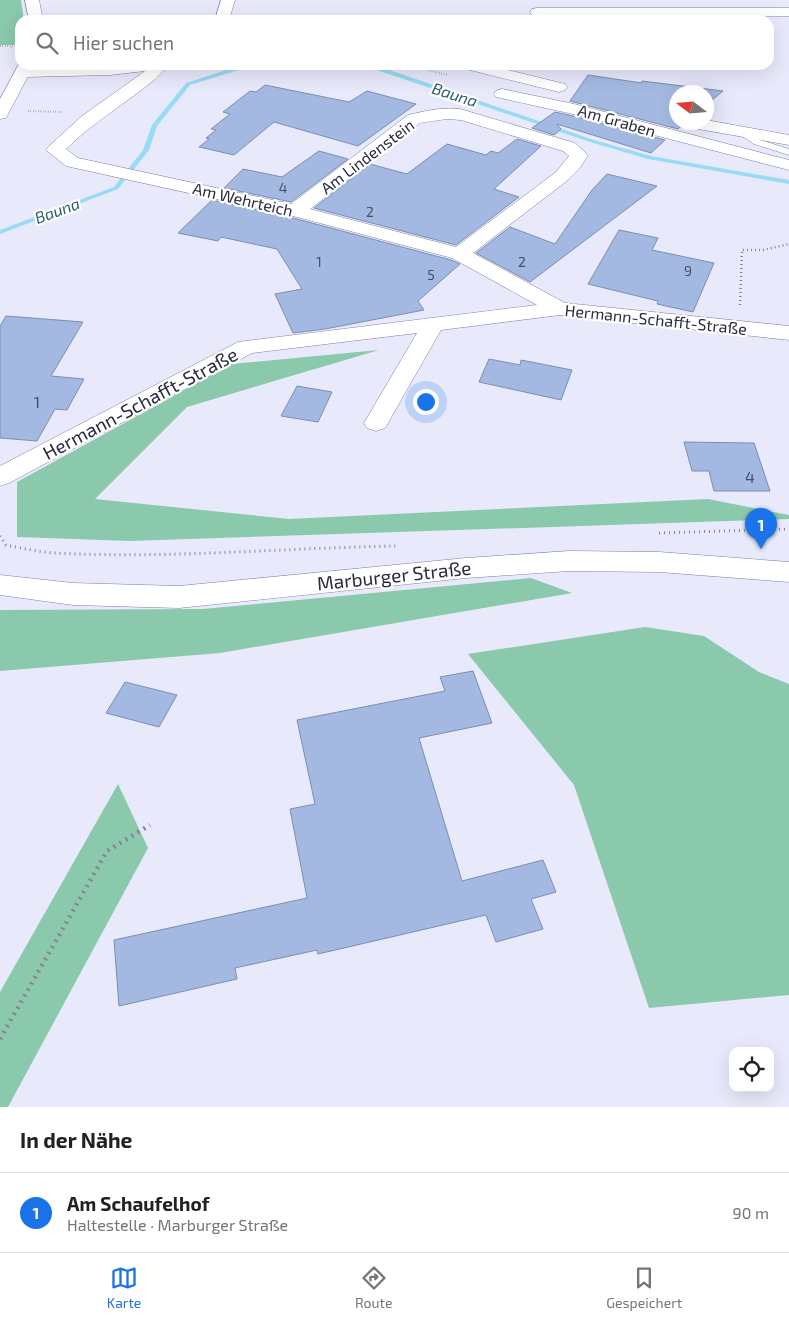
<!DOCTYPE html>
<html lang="de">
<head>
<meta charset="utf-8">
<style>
	body { margin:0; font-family:"Exo 2",sans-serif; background:#f2f2f2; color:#202124 }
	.controls { position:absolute; right:15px; bottom:15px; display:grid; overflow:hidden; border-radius:10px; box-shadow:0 5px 20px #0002 }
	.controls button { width:45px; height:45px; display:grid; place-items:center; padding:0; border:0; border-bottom:1px solid #e0e0e0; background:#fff; color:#202124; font:25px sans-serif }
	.compass { position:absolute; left:669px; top:85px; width:45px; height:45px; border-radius:50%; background:#fff; box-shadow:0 5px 20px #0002; rotate:286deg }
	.you { position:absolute; left:425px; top:401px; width:18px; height:18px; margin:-12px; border:4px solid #fff; border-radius:50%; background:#1a73e8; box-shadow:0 0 0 8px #1a73e833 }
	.badge { display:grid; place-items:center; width:32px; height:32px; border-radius:50%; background:#1a73e8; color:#fff; font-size:16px; font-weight:700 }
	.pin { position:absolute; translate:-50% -41px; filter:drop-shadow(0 1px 2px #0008) }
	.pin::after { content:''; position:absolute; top:26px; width:18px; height:15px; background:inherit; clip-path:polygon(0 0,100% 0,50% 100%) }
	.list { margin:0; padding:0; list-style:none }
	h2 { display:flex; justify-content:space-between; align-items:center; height:65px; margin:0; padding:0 20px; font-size:21px }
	h2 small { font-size:16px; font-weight:400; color:#757577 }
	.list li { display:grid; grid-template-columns:32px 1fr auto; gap:15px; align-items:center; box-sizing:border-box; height:80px; padding:0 20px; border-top:1px solid #e0e0e0 }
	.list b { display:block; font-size:19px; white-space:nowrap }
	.list p { margin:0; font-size:16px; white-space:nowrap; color:#757577 }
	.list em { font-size:16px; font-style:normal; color:#757577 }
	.icon { flex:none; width:28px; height:28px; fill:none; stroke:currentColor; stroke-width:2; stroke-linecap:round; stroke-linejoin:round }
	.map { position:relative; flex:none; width:789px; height:1107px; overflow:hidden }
	.search { position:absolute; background:#fff; box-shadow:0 5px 20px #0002; left:15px; right:15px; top:15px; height:55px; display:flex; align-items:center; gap:12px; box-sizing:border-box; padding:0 18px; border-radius:15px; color:#757577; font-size:19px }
	.sheet { height:145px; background:#fff }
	nav { display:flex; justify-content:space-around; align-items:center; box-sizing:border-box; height:70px; border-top:1px solid #e0e0e0; background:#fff; font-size:14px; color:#757577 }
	nav a { display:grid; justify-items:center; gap:2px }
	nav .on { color:#1a73e8 }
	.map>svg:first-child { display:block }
	.green { fill:#8ac9ab }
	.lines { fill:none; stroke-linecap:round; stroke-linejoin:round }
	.stream { fill:#97dbf4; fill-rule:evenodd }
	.building { fill:#a4b9e1; stroke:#7a8eb4 }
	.lane-casing { stroke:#7d7ea7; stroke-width:1 }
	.street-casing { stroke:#7d7ea7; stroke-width:1 }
	.secondary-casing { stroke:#7d7ea7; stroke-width:1 }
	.path-far3 { stroke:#838496; stroke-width:2; stroke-dasharray:0.5 2; stroke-linecap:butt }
	.path-far2 { stroke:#838496; stroke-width:2.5; stroke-dasharray:1 3; stroke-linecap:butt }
	.path-far1 { stroke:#838496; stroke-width:3; stroke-dasharray:1 4; stroke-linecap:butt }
	.path { stroke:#838496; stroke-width:4.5; stroke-dasharray:2 5; stroke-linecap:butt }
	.lane { fill:#fff; fill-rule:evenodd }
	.street { fill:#fff; fill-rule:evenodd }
	.secondary { fill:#fff; fill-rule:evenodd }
	.labels { text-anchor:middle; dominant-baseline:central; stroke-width:4.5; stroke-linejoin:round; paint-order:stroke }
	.far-number-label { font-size:14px; fill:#484e64 }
	.far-water-label { font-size:16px; font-style:italic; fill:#285d6f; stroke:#fff }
	.far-street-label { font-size:16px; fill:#292a3b; stroke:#fff }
	.number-label { font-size:16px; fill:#484e64 }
	.street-label { font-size:19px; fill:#292a3b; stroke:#fff }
</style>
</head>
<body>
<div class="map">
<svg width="789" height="1107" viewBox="0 0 789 1107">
	<rect width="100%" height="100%" fill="#e8e9fb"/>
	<path class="green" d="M0 0H21L24 20H20V33L16 45H0Z
		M379 350 187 407 95 499 289 519 708 499 789 515V519L130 541 17 537V482L232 364Z
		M531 578 572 593 220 653 0 671V610L203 609Z
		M645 627 704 636 759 672 789 684V995L649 1008 574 785 468 654Z
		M118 784 148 848 8 1107H0V992Z"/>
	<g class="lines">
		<path class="stream" d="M242 65H375L594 140 651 156 789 180V184L648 159 590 142 368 67 245 68 190 85 157 126 149 150 118 189 0 234V230L114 187 143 150 152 125 186 83Z"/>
	</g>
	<path class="building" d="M588 75 642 83V81L723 91 706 105V92H676V122H686L678 129 570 101Z
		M265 85 349 102 367 91 416 104 358 146 274 122 234 155 199 147 209 139 206 138 216 130 211 129 230 114 223 112 250 91 256 92Z
		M555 112 573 116 665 140 651 153 557 124 561 129 554 135 532 128Z
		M517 139 541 146 494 189 519 197 456 245 314 208 370 164 407 174 447 144 486 155 491 151 498 153Z
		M319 151 348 159 291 202 224 188 243 169 282 177Z
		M607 174 657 186 530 282 476 253 510 227 555 244 592 190Z
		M212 200 293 218 451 260 460 264 418 301 424 310 325 329 293 333 275 294 302 289 277 249 221 237 218 241 178 233Z
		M619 230 658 238 652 250 714 263 693 312 657 304 658 301 588 284Z
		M6 316 83 322 51 376 84 379 67 410 55 409 37 441 0 438V326Z
		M489 359 520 365 521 360 572 370 561 400 479 382Z
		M297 386 332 392 318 422 281 416Z
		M684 442 754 443 770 491H714L709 471H692Z
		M473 671 492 723 419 738 462 881 543 860 556 892 531 899 543 929 496 942 486 915 318 954 317 950 235 968 237 979 119 1006 114 940 307 898 290 809 315 804 297 720 445 691 440 677Z
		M125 682 177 695 159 727 106 713Z"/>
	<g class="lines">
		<g class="lane-casing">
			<path id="lane" d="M745 131 760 140 789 149V155L754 144 742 136 741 134Z"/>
		</g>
		<g class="street-casing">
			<path id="street" d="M221 0H235L229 20H215Z
				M537 8H789V16L532 15 530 12 532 9Z
				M113 65H171L169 68C162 70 160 75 154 80 125 104 93 122 66 149L78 158 291 204 408 115C425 111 442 107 460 109L575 143 588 155 580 168 568 180 473 253 565 303 789 326V340L560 315 441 330 388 423 385 428 376 431 367 428 364 423 417 333 252 353 9 483 0 486V466L238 342 537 305 452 258 293 216 66 166 46 150 49 146 82 116 145 71 110 75 24 77 18 75 16 72 18 69 24 67ZM447 119 461 120 563 151 569 156 556 172 456 247 310 209 420 123Z
				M460 65H487L565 84 567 87 565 90 559 92 462 68Z
				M502 89 574 104 789 160V170L573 114 496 97 494 94 496 91Z
				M706 120 789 135V145L704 130 698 129 695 125 697 122H706Z"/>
		</g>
		<g class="secondary-casing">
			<path id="secondary" d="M25 0H39L43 20H29Z
				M20 62V65H34L8 114 6 118 0 119V99Z
				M569 551 659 552 789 562V582L659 572 569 571 466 578 179 608 73 605 0 595V575L73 583 179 586 466 558Z"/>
		</g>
		<path class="path-far3" d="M0 46H13L12 48
			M410 65 447 75
			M28 111 62 112"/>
		<path class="path-far2" d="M740 305 742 250H763L789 244"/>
		<path class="path-far1" d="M659 533 789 529
			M0 536 6 545C22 548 39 552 55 553 168 559 282 548 396 546"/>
		<path class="path" d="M0 1039 107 851 150 825"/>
		<use href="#lane" class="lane"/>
		<use href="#street" class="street"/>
		<use href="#secondary" class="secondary"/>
	</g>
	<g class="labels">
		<g class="far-number-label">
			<text x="283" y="187">4</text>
			<text x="370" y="211">2</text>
			<text x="319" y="261">1</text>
			<text x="522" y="261">2</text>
			<text x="688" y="270">9</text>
			<text x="431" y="274">5</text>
		</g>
		<g class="far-water-label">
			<text transform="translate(455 94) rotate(18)">Bauna</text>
			<text transform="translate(57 210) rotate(-20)">Bauna</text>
		</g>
		<g class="far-street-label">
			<text transform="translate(617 120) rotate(16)">Am Graben</text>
			<text transform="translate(367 156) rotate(-37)">Am Lindenstein</text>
			<text transform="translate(243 199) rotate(13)">Am Wehrteich</text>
			<text transform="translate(656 319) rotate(6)">Hermann-Schafft-Straße</text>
		</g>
		<g class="number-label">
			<text x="37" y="401">1</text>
			<text x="750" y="476">4</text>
		</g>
		<g class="street-label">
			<text transform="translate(140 403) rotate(-28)">Hermann-Schafft-Straße</text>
			<text transform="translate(394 575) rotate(-6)">Marburger Straße</text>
		</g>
	</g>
</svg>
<div class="controls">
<button><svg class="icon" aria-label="locate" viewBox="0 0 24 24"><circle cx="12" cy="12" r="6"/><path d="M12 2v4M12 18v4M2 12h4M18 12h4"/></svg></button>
</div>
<svg class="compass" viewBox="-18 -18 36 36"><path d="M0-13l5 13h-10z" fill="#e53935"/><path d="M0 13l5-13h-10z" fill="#757577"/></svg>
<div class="you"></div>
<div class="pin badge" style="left:761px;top:549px">1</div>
<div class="search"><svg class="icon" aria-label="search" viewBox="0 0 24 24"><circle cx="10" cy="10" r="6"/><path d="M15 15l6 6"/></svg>Hier suchen</div>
</div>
<section class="sheet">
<h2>In der Nähe<small></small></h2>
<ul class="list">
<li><span class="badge">1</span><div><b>Am Schaufelhof</b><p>Haltestelle · Marburger Straße</p></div><em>90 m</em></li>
</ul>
</section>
<nav>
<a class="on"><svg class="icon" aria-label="map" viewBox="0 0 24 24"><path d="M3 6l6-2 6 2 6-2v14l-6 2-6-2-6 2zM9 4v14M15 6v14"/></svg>Karte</a>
<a><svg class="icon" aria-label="directions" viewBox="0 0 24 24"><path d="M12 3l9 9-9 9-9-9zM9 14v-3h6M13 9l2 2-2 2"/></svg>Route</a>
<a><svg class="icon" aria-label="saved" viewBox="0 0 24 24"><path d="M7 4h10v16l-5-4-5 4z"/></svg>Gespeichert</a>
</nav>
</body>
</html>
